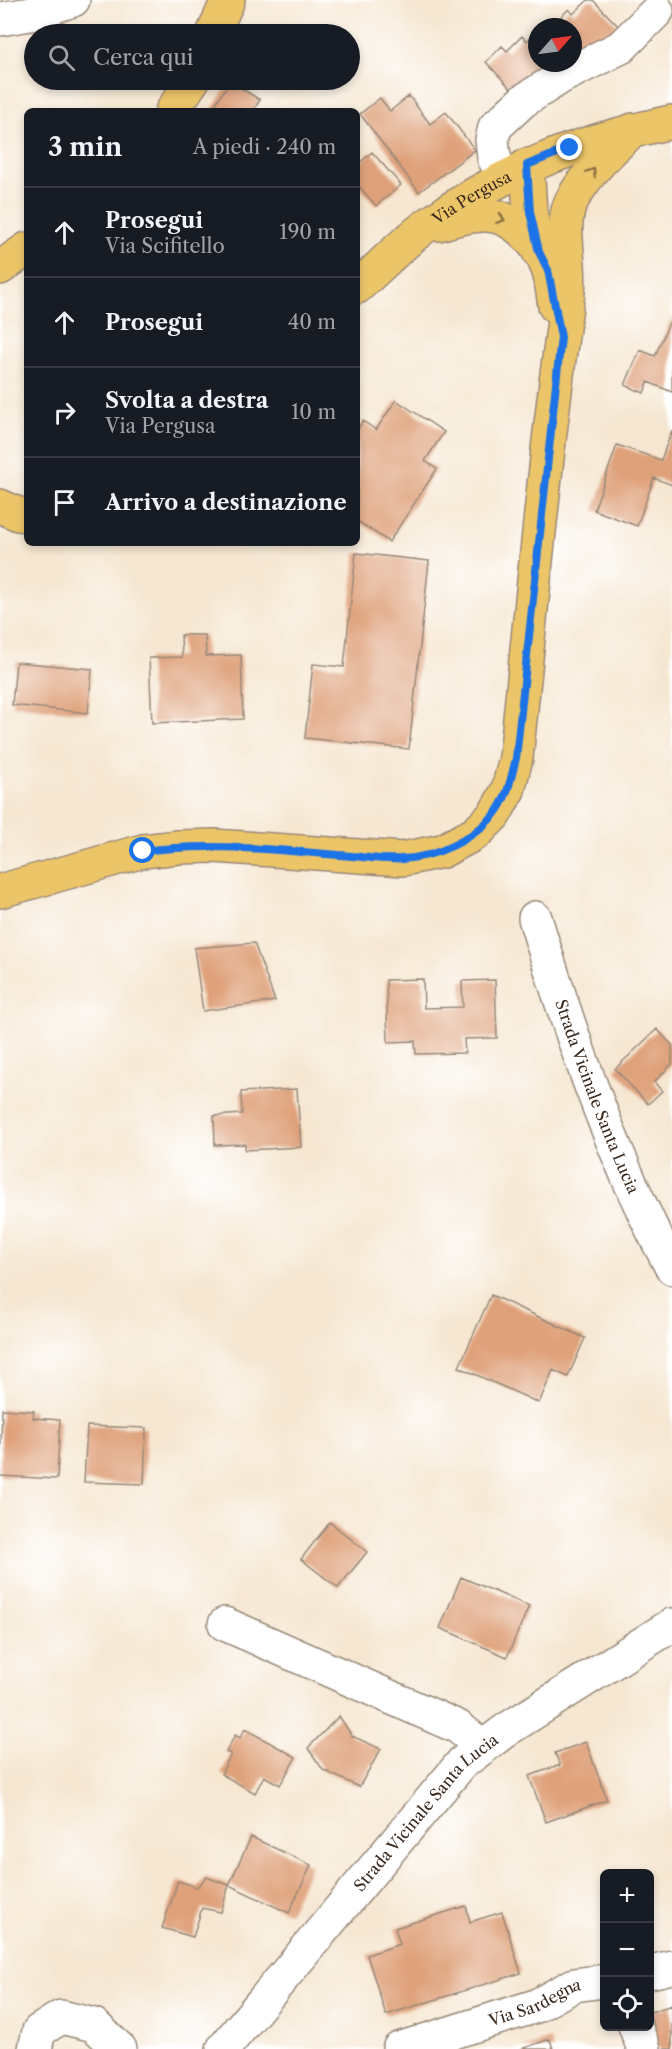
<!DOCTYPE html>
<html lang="it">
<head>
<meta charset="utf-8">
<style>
	body { margin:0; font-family:"Libre Caslon Text",serif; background:#242831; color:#f1f3f6 }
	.controls { position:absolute; right:18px; bottom:18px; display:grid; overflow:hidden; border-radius:9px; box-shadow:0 3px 9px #0003 }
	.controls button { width:54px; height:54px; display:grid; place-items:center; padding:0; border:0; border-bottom:2px solid #363941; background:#171b24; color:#f1f3f6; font:30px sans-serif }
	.compass { position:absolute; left:528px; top:18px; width:54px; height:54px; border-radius:50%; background:#171b24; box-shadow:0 3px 9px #0003; rotate:62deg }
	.stop { position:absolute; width:18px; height:18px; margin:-14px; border:4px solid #1a73e8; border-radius:50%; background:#fff }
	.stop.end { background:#1a73e8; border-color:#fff; box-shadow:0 2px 6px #0008 }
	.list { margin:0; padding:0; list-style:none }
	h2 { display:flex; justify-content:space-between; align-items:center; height:78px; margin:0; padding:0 24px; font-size:26px }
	h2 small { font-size:20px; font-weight:400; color:#9ea1a6 }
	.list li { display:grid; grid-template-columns:39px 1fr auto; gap:18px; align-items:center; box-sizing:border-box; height:90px; padding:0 24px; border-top:2px solid #363941 }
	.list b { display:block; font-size:22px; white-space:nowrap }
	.list p { margin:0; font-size:20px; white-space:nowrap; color:#9ea1a6 }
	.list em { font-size:20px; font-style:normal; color:#9ea1a6 }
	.icon { flex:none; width:33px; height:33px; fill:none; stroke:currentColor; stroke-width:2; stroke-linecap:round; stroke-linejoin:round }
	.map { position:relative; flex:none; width:672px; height:2049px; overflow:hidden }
	.search { position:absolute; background:#171b24; box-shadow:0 3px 9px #0003; left:24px; top:24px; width:336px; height:66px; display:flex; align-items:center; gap:15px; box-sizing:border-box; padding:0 21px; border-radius:33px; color:#9ea1a6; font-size:22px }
	.panel { position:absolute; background:#171b24; box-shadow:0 3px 9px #0003; left:24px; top:108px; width:336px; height:438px; border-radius:9px }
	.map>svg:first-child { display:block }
	.building { fill:#dfa17a }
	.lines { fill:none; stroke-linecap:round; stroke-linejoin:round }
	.minor-casing { stroke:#988878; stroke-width:36 }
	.major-casing { stroke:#988878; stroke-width:36 }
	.minor { stroke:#fff; stroke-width:33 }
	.major { stroke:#edc569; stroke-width:33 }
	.oneway { stroke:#8b7040 }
	.route { stroke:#1a73e8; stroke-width:8 }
	.labels { text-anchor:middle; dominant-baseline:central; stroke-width:4.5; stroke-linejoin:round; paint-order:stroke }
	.street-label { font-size:16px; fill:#3b2a1e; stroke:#fff }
</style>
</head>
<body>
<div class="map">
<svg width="672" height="2049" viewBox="0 0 672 2049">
	<rect width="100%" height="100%" fill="#fff"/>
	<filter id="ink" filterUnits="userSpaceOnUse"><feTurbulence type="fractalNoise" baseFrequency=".0167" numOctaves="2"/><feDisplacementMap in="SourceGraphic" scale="12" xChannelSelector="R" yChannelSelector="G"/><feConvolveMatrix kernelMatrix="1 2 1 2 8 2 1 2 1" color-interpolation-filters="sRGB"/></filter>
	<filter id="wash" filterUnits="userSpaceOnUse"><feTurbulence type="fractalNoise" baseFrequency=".008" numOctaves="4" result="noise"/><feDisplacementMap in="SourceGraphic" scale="24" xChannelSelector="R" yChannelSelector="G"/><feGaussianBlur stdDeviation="1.35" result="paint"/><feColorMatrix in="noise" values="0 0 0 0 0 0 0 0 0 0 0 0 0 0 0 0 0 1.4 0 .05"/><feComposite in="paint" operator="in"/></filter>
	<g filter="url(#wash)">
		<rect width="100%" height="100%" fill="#f6e7d2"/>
		<g id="blocks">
			<path class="building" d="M588 0H593L619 27 581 57 573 54V27H541L547 21 551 26 569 9 573 14Z
				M537 31V63H564L515 93 486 62 502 46 507 51 522 36 527 41Z
				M230 81 260 100 253 111H211Z
				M409 96 430 124 446 112 475 150 419 192 360 114 380 98 390 111Z
				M372 152 401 185 376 206 357 184V165Z
				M672 316V392L648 382 644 393 625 385 640 350 655 356Z
				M396 400 444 432 425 461 437 469 389 542 357 521V430L363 421 376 430Z
				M672 430V485L654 478 637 526 594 510 617 445 661 460Z
				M356 553 429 561 409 749 305 738 313 664 344 667Z
				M181 635H205L206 656 241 655 243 719 152 723 149 658 182 657Z
				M16 662 92 669 88 713 12 705Z
				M254 943 275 1001 203 1011 194 948Z
				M423 979 424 1008 463 1007 462 981 495 980 497 1038 464 1039 465 1053 416 1054 415 1041 388 1042 386 980Z
				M657 1029 672 1045V1064L654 1082 662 1091 648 1104 615 1069Z
				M297 1089 301 1147 245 1150V1144L215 1145 214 1116 242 1114 241 1092Z
				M491 1295 585 1338 568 1377 553 1370 539 1403 459 1367Z
				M2 1409 34 1411 33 1418 60 1420 57 1479 0 1476Z
				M87 1426 146 1428 144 1484 84 1482Z
				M330 1522 367 1552 338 1588 301 1559Z
				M461 1577 529 1606 507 1657 440 1628Z
				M339 1716 352 1736 381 1749 359 1787 323 1770 308 1748Z
				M245 1729 296 1757 280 1785 264 1776 255 1793 221 1774 231 1754 226 1752 235 1735 240 1738Z
				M586 1742 607 1800 546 1822 529 1776 560 1765 555 1753Z
				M251 1837 311 1865 289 1913 229 1885Z
				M206 1877 229 1885 221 1912 202 1908 193 1937 162 1928 178 1881 197 1887Z
				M466 1906 470 1922 502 1912 521 1973 386 2015 367 1955 400 1944 395 1928Z
				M672 2005V2049H659L650 2020V2012Z
				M550 2039 553 2049H521Z"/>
		</g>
	</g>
	<g filter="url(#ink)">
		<use href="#blocks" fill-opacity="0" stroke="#988878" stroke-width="1.5"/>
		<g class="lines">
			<g class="minor-casing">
				<g id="minor">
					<path d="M0 19 30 14 73 0"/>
					<path d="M504 177 494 158 492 140 495 127 523 101 561 77 621 47 657 11"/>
					<path id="s1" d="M535 918C570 1035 614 1161 672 1268"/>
					<path d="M225 1624 458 1727 482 1746"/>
					<path d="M650 1972 672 1967"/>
					<path d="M635 2026 644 2049"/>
					<path d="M35 2049 39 2031 61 2017 94 2025 120 2049"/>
					<path id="s2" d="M223 2049 462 1763 506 1730 672 1625"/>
					<path id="s3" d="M399 2049 536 2006 574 1985 604 1981"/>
				</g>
			</g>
			<g class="major-casing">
				<g id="major">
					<path d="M213 34 228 0"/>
					<path d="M172 111 193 80"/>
					<path d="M527 165 530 212 539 252"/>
					<path d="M438 224C453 220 468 215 484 215 513 214 539 244 548 269 552 281 553 294 555 306"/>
					<path d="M0 268 27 249"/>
					<path id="s4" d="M357 287C380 267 401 244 426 226 503 170 579 141 672 122"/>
					<path d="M0 506 18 514 27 515"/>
					<path d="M0 891 143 851 178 847 214 846 403 859 442 851 476 833 494 815 508 790 516 758C532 603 546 447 568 292 572 266 559 226 571 202 586 173 610 151 633 130"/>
				</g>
			</g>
			<use href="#minor" class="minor"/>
			<use href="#major" class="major"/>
		</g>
		<defs><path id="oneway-chevron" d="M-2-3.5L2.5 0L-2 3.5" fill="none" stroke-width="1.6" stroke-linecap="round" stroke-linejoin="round" transform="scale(1.5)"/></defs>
		<g class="oneway">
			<use href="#oneway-chevron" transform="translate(592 172) rotate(-56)"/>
			<use href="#oneway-chevron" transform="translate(501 219) rotate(19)"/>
		</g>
	</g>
	<g class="lines" filter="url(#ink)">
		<path class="route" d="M143 851C210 842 273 850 339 855 360 856 383 861 403 859 436 857 470 841 492 817 507 801 511 779 516 758L561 337 548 270 539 252 530 212 527 165 570 148"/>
	</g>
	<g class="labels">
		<g class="street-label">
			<text stroke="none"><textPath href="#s4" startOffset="146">Via Pergusa</textPath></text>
			<text stroke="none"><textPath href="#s1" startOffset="189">Strada Vicinale Santa Lucia</textPath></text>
			<text stroke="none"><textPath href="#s2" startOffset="312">Strada Vicinale Santa Lucia</textPath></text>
			<text stroke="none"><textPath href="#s3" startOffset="144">Via Sardegna</textPath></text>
		</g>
	</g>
</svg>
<div class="controls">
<button>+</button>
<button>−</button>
<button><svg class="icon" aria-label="locate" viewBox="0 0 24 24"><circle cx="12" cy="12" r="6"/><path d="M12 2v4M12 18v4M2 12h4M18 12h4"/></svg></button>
</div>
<svg class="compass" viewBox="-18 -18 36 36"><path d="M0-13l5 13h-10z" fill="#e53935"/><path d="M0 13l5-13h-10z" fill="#9ea1a6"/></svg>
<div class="stop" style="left:143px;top:851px"></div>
<div class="stop end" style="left:570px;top:148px"></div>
<div class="search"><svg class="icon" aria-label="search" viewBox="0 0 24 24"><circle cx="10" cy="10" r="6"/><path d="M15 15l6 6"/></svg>Cerca qui</div>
<section class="panel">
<h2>3 min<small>A piedi · 240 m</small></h2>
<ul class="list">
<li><svg class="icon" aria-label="ahead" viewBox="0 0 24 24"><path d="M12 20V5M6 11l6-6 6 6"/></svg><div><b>Prosegui</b><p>Via Scifitello</p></div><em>190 m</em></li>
<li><svg class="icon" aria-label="ahead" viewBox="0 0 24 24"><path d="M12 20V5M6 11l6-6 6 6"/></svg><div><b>Prosegui</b></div><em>40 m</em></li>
<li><svg class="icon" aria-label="right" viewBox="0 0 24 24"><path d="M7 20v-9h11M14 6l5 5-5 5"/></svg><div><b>Svolta a destra</b><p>Via Pergusa</p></div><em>10 m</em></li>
<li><svg class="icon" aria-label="arrive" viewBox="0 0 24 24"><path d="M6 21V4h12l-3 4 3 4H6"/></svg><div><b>Arrivo a destinazione</b></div></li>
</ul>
</section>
</div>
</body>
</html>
